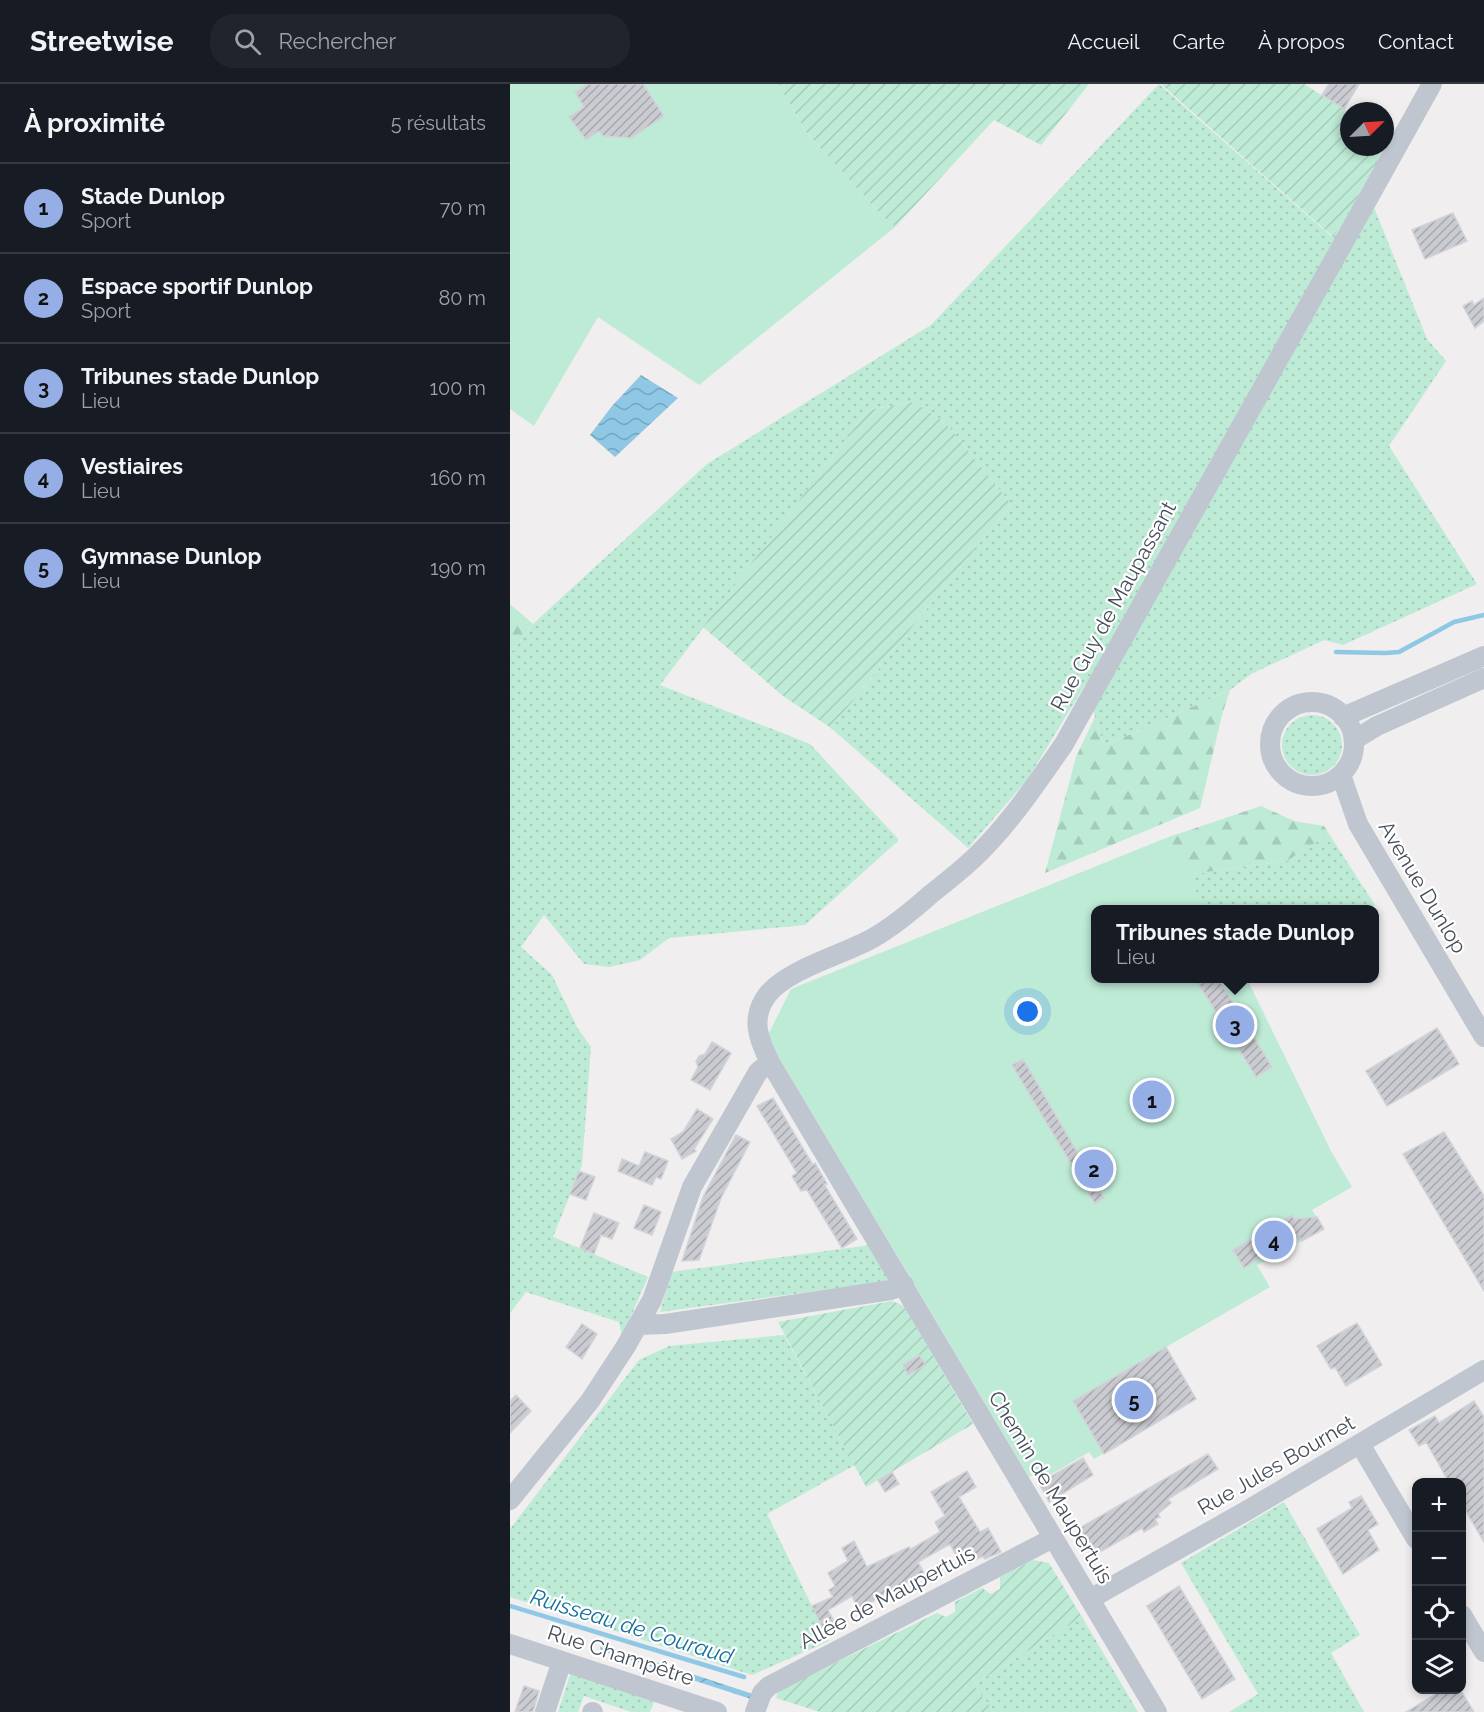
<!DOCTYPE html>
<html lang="fr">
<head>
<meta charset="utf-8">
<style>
	body { margin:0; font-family:Raleway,sans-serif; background:#20242c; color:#f1f3f6 }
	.controls { position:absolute; right:18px; bottom:18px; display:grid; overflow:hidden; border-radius:12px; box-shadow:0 3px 9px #0003 }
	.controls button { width:54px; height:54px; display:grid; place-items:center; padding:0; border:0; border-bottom:2px solid #363941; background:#171b24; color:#f1f3f6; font:30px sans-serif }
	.compass { position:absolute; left:830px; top:18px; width:54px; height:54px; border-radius:50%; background:#171b24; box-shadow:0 3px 9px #0003; rotate:66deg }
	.you { position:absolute; left:518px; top:928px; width:21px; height:21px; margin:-15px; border:4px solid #fff; border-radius:50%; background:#1a73e8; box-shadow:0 0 0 9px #1a73e833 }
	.badge { display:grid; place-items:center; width:39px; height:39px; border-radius:50%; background:#95aee6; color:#111; font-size:20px; font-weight:700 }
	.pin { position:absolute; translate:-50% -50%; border:3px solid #fff; box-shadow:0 2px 6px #0006 }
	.popup { position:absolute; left:581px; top:821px; width:288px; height:78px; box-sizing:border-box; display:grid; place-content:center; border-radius:12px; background:#171b24; filter:drop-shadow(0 2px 4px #0005); font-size:20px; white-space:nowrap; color:#9ea1a6 }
	.popup b { font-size:22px; color:#f1f3f6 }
	.popup::after { content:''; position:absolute; left:50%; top:100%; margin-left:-12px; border:12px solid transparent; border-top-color:#171b24 }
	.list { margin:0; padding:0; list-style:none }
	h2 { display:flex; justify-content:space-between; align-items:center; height:78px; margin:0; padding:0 24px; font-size:26px }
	h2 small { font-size:20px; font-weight:400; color:#9ea1a6 }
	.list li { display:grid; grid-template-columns:39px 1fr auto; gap:18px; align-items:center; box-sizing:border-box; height:90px; padding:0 24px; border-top:2px solid #363941 }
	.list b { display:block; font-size:22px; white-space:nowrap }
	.list p { margin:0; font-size:20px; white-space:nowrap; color:#9ea1a6 }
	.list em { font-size:20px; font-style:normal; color:#9ea1a6 }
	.icon { flex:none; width:33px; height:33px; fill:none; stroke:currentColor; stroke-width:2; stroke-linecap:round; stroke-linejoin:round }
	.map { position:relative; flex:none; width:974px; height:1628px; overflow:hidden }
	header { display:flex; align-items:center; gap:36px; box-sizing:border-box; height:84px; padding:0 30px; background:#171b24; border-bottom:2px solid #363941 }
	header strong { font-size:28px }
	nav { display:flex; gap:33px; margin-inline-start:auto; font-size:21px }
	.search { width:420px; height:54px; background:#20242c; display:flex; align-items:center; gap:15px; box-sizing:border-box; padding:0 21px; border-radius:24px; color:#9ea1a6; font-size:22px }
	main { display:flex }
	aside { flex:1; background:#171b24 }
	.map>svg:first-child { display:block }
	.grass { fill:url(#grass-dots) }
	.forest { fill:url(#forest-firs) }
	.garden { fill:url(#garden-furrows) }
	.pitch { fill:#beebd6 }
	.water { fill:url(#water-waves) }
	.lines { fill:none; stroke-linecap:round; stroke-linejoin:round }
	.stream { stroke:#8ec8e5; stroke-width:4.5 }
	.building { fill:url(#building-hatch); stroke:#d2d3d9; stroke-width:1.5 }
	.minor { stroke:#bfc6cf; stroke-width:20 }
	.labels { text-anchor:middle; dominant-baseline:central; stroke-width:4.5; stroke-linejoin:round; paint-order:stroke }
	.street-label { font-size:21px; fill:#474e5a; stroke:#fff }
	.water-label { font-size:22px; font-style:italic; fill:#166f9e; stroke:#fff }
</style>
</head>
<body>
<header>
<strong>Streetwise</strong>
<div class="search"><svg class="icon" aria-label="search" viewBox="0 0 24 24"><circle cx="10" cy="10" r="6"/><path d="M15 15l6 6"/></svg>Rechercher</div>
<nav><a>Accueil</a><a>Carte</a><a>À propos</a><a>Contact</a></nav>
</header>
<main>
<aside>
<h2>À proximité<small>5 résultats</small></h2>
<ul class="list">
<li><span class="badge">1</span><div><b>Stade Dunlop</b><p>Sport</p></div><em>70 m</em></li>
<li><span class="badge">2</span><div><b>Espace sportif Dunlop</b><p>Sport</p></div><em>80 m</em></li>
<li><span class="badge">3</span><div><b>Tribunes stade Dunlop</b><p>Lieu</p></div><em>100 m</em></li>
<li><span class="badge">4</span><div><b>Vestiaires</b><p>Lieu</p></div><em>160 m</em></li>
<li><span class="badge">5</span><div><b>Gymnase Dunlop</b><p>Lieu</p></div><em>190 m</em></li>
</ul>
</aside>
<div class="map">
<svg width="974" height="1628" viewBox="0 0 974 1628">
	<defs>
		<pattern id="grass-dots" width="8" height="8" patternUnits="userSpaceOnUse" patternTransform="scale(1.5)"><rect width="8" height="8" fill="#beebd6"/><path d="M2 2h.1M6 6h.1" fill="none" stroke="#a5cbba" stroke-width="1.8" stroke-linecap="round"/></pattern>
		<pattern id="forest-firs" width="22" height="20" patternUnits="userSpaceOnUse" patternTransform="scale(1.5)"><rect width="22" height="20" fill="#beebd6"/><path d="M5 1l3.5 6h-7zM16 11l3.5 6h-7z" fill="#a5cbba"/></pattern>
		<pattern id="garden-furrows" width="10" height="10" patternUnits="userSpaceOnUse" patternTransform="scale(1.5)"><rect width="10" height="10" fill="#beebd6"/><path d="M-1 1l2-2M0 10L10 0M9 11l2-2" fill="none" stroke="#a5cbba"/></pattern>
		<pattern id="water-waves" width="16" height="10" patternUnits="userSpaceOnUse" patternTransform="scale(1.5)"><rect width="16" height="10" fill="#8ec8e5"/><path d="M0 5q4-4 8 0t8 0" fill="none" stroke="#76a5bd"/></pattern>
		<pattern id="building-hatch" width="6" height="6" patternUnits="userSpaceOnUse" patternTransform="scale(1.5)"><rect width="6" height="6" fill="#cbccd2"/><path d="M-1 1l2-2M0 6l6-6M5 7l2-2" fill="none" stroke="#a7a8ad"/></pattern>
	</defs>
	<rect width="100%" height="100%" fill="#f0eeee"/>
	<path class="grass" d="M649 0 822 153 855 101 917 255 936 277 879 362 967 500 833 561 814 556 741 590 720 606 594 662 575 601 517 696 458 764 321 644 501 420 435 338 403 318 358 326 150 601 300 660 389 756 295 841 159 854 130 876 99 883 74 880 34 831 11 863 42 891 67 943 81 963 72 1081 43 1153 138 1193 112 1253 109 1238 16 1208 0 1229V570L23 540 197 380 421 241Z
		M772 661a30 30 0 1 1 60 0a30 30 0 1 1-60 0Z
		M819 750 865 821 858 826 696 825 675 791 777 777Z
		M360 1161 380 1197 150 1228 161 1188Z
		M274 1251 345 1381 257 1430 319 1557 242 1591 0 1513V1445L129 1276 159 1262Z
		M774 1418 850 1551 821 1569 854 1628H719L748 1610 671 1479Z
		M572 1533 628 1628H485L463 1601Z
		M61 1588 144 1618 140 1628H121L74 1612 68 1628H48Z"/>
	<path class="forest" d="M0 520 23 540 0 570Z
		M720 606 712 631 690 724 535 789 566 673 585 633 594 662Z
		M751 722 784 737 814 742 819 750 777 777 675 791 656 754Z"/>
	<path class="garden" d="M268 0H579L531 61 484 36 385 143 372 132 296 48Z
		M651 0H794L839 29V63H875V52L882 56 823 153Z
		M403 318 435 338 501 420 321 644 273 612 193 543 358 326Z
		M382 1217 394 1222 463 1340 356 1403 268 1238Z
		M523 1476 539 1479 572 1533 463 1601 485 1628H310L266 1614 268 1607 427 1529 436 1533 445 1528V1518L472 1504 481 1510 490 1505V1493Z"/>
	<path class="pitch" d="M0 0H268L296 48 372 132 385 143 189 301 88 233 24 342 0 325Z
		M656 754 696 825 586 826V894L737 895 821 1067 842 1103 802 1126 814 1145 747 1181 760 1203 656 1263 686 1315 584 1375 579 1368 540 1391 528 1387 519 1393 257 953 281 905Z"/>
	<path class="water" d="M131 291 168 314 105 373 80 351 102 322Z
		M91 1560 246 1611 244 1616 90 1566Z"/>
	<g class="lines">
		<path class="stream" d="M826 568 875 569 889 568 944 538 974 531
			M0 1522 234 1593"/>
	</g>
	<path class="building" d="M78 0H133L154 32 121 54 93 52 89 47 76 56 59 33 74 23 65 8Z
		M819 0H849L834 25 812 11Z
		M943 129 957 157 915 175 902 146Z
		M974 214V237L965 244 953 222 962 217 964 221Z
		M696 894H708L762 983 746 993 688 899Z
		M927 944 949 980 877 1022 856 987Z
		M202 958 221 969 200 1006 181 996 188 983 186 977 189 972 195 970Z
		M513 975 594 1114 585 1120 502 981Z
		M263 1014 303 1081 305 1079 317 1100H314L347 1155 332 1164 297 1106 291 1107 282 1092 287 1089 247 1022Z
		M187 1025 203 1035 184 1065 186 1067 172 1075 161 1055 173 1048Z
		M934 1048 974 1112V1207L893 1070Z
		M226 1051 240 1058 211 1114 189 1176 172 1177 193 1113Z
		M135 1068 158 1077 151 1095 146 1093 142 1101 108 1087 112 1075 129 1082Z
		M69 1087 85 1093 76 1116 60 1110Z
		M134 1121 151 1128 142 1151 124 1144Z
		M84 1129 109 1139 102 1155 91 1151 84 1170 70 1164Z
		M782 1131 784 1135 807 1133 814 1145 792 1157 790 1154 755 1176 753 1172 734 1184 723 1166Z
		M847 1239 872 1281 836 1302 825 1283 821 1285 807 1262Z
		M72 1240 87 1250 72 1275 56 1263Z
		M656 1263 686 1315 594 1370 563 1317Z
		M409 1271 416 1281 398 1291 393 1281Z
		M6 1311 21 1327 0 1349V1317Z
		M964 1317 974 1333V1458L951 1419V1398H939L916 1358 909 1362 899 1346 925 1332 929 1339Z
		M698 1370 708 1385 658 1415 661 1419 648 1430 650 1433 645 1435 648 1440 634 1448 632 1444 583 1472 568 1445Z
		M573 1374 583 1391 539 1418 529 1399Z
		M457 1387 466 1403 449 1413 470 1448 478 1444 491 1468 475 1475 473 1472 452 1483 440 1460 408 1478 414 1489 358 1520 362 1525 351 1531 342 1512 318 1526 326 1541 314 1547 302 1522 323 1513 319 1506 325 1502 318 1489 338 1477 332 1464 344 1457 357 1483 399 1463 401 1465 430 1448 425 1438 435 1432 421 1408Z
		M382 1388 389 1400 375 1408 368 1396Z
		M851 1412 868 1440 858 1446 869 1466 833 1490 807 1445 842 1424 839 1418Z
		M669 1502 725 1595 692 1615 637 1522Z
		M14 1602 29 1607 23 1628H5Z
		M934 1605H950L964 1628H896Z"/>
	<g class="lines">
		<path class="minor" d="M760 660a42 42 0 1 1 84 0a42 42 0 1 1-84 0Z
			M833 633 974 572
			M844 656 867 642 974 594
			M831 691 848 740 974 953
			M128 1241 155 1240 381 1206 394 1201
			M850 1360 906 1455
			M0 1416 80 1317 116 1262 142 1216 182 1103 248 988 260 978
			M580 1515 736 1427 974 1286
			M952 1531 974 1568
			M0 1560 207 1628
			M35 1628 52 1577
			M82 1628H83
			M245 1628 252 1609 259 1602 543 1454
			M647 1628 260 978C248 955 240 933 258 910 280 884 333 871 363 854 384 842 403 826 421 810 435 799 450 787 463 775 499 741 526 700 554 660L922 0"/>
	</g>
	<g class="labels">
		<g class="street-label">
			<text transform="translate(603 522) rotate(-61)">Rue Guy de Maupassant</text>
			<text transform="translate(913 803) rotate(59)">Avenue Dunlop</text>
			<text transform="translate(766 1381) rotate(-30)">Rue Jules Bournet</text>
			<text transform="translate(541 1403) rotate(59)">Chemin de Maupertuis</text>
			<text transform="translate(377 1513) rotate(-28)">Allée de Maupertuis</text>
			<text transform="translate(111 1571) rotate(18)">Rue Champêtre</text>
		</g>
		<g class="water-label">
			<text transform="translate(122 1542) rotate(17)">Ruisseau de Couraud</text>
		</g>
	</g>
</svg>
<div class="controls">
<button>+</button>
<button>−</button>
<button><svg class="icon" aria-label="locate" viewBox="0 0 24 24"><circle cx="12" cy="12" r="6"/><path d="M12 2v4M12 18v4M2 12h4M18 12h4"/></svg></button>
<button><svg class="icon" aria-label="layers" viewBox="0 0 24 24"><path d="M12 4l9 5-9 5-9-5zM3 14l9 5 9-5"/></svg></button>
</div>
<svg class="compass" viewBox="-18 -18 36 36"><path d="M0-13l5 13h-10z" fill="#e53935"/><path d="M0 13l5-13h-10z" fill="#9ea1a6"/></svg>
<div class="you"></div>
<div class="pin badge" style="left:642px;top:1016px">1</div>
<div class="pin badge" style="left:584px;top:1085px">2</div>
<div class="pin badge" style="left:725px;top:941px">3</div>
<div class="popup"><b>Tribunes stade Dunlop</b>Lieu</div>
<div class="pin badge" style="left:764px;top:1156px">4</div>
<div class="pin badge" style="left:624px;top:1316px">5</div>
</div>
</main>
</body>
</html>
